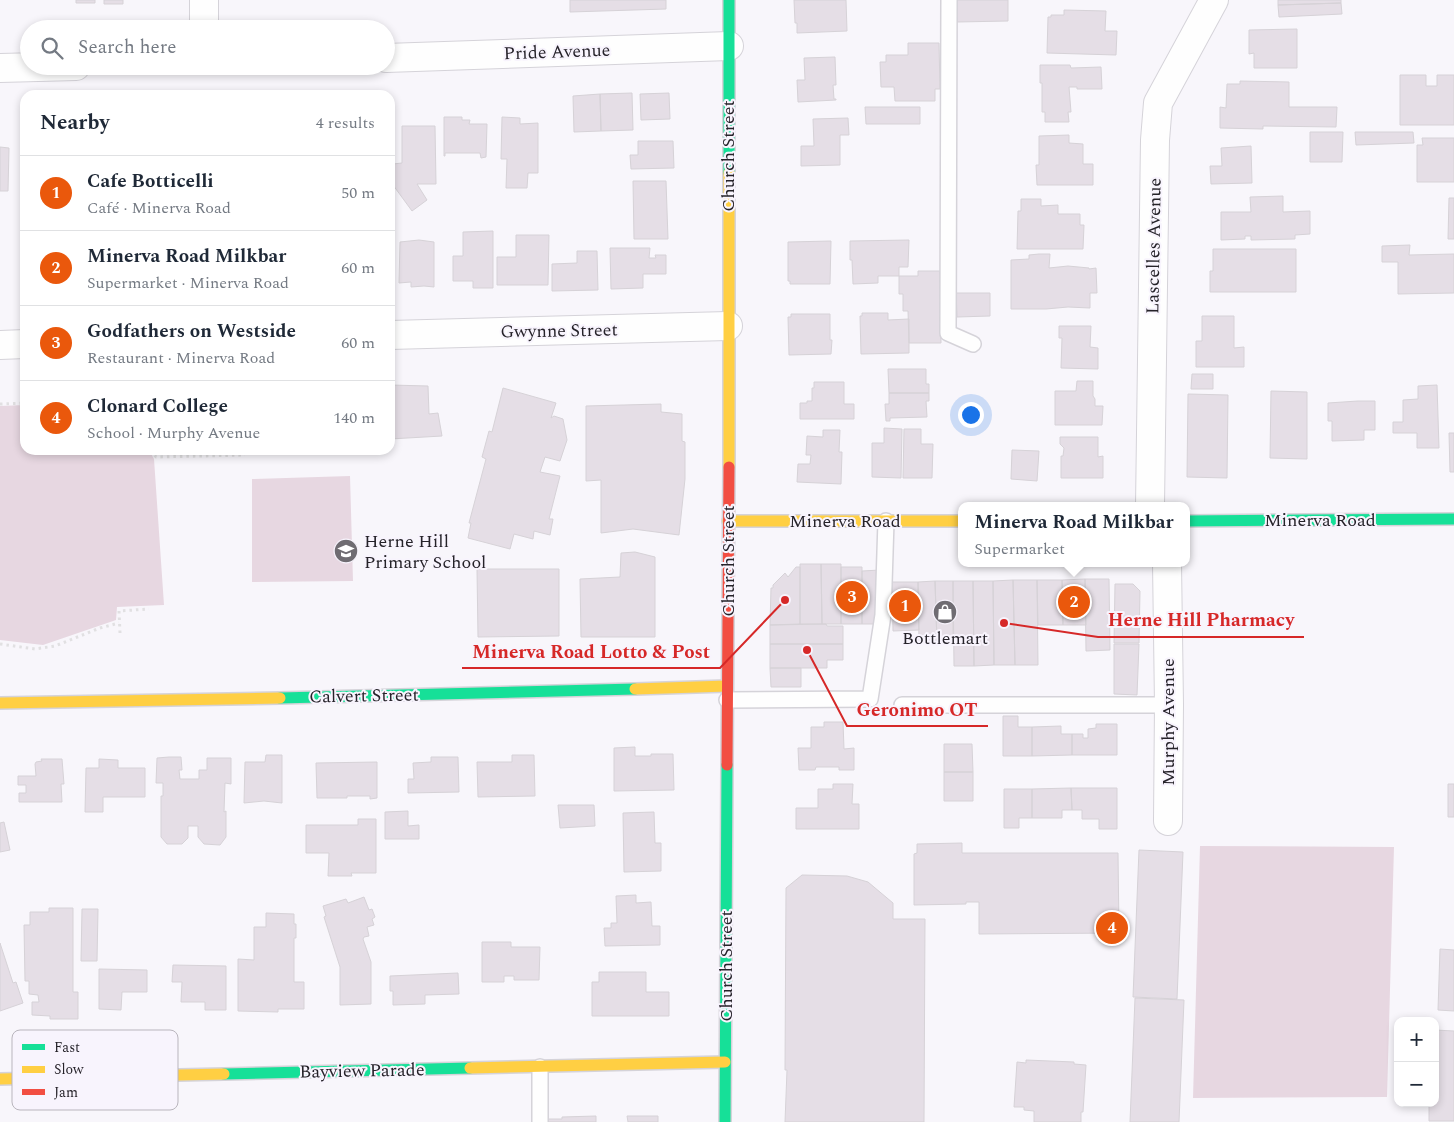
<!DOCTYPE html>
<html lang="en">
<head>
<meta charset="utf-8">
<style>
	body { margin:0; font-family:Spectral,serif; background:#f2f2f3; color:#1f2937 }
	.controls { position:absolute; right:15px; bottom:15px; display:grid; overflow:hidden; border-radius:10px; box-shadow:0 2px 8px #0003 }
	.controls button { width:45px; height:45px; display:grid; place-items:center; padding:0; border:0; border-bottom:1px solid #e0e1e3; background:#fff; color:#1f2937; font:25px sans-serif }
	.you { position:absolute; left:970px; top:414px; width:18px; height:18px; margin:-12px; border:4px solid #fff; border-radius:50%; background:#1a73e8; box-shadow:0 0 0 8px #1a73e833 }
	.badge { display:grid; place-items:center; width:32px; height:32px; border-radius:50%; background:#ea580c; color:#fff; font-size:16px; font-weight:700 }
	.pin { position:absolute; translate:-50% -50%; border:2px solid #fff; box-shadow:0 1px 5px #0006 }
	.popup { position:absolute; left:958px; top:502px; width:232px; height:65px; box-sizing:border-box; display:grid; place-content:center; border-radius:10px; background:#fff; filter:drop-shadow(0 1px 4px #0005); font-size:16px; white-space:nowrap; color:#747a83 }
	.popup b { font-size:19px; color:#1f2937 }
	.popup::after { content:''; position:absolute; left:50%; top:100%; margin-left:-10px; border:10px solid transparent; border-top-color:#fff }
	.list { margin:0; padding:0; list-style:none }
	h2 { display:flex; justify-content:space-between; align-items:center; height:65px; margin:0; padding:0 20px; font-size:21px }
	h2 small { font-size:16px; font-weight:400; color:#747a83 }
	.list li { display:grid; grid-template-columns:32px 1fr auto; gap:15px; align-items:center; box-sizing:border-box; height:75px; padding:0 20px; border-top:1px solid #e0e1e3 }
	.list b { display:block; font-size:19px; white-space:nowrap }
	.list p { margin:0; font-size:16px; white-space:nowrap; color:#747a83 }
	.list em { font-size:16px; font-style:normal; color:#747a83 }
	.icon { flex:none; width:28px; height:28px; fill:none; stroke:currentColor; stroke-width:2; stroke-linecap:round; stroke-linejoin:round }
	.map { position:relative; flex:none; width:1454px; height:1122px; overflow:hidden }
	.search { position:absolute; background:#fff; box-shadow:0 2px 8px #0003; left:20px; top:20px; width:375px; height:55px; display:flex; align-items:center; gap:12px; box-sizing:border-box; padding:0 18px; border-radius:28px; color:#747a83; font-size:19px }
	.panel { position:absolute; background:#fff; box-shadow:0 2px 8px #0003; left:20px; top:90px; width:375px; height:365px; border-radius:15px }
	.map>svg:first-child { display:block }
	.green { fill:#e7d7e1 }
	.building { fill:#e5dee6; stroke:#d6d2d7 }
	.lines { fill:none; stroke-linecap:round; stroke-linejoin:round }
	.lane-casing { stroke:#d5d3d9; stroke-width:18 }
	.street-casing { stroke:#d5d3d9; stroke-width:30 }
	.fast-casing { stroke:#d5d3d9; stroke-width:14 }
	.slow-casing { stroke:#d5d3d9; stroke-width:14 }
	.jam-casing { stroke:#d5d3d9; stroke-width:14 }
	.path { stroke:#e1e0e2; stroke-width:3; stroke-dasharray:2.5 4; stroke-linecap:butt }
	.lane { stroke:#fefefe; stroke-width:15 }
	.street { stroke:#fefefe; stroke-width:28 }
	.fast { stroke:#16e098; stroke-width:11 }
	.slow { stroke:#ffcf43; stroke-width:11 }
	.jam { stroke:#f24e42; stroke-width:11 }
	.labels { text-anchor:middle; dominant-baseline:central; stroke-width:4; stroke-linejoin:round; paint-order:stroke }
	.street-label { font-size:18px; fill:#252229; stroke:#f8f4fd }
	.poi-label { font-size:18px; fill:#252229; stroke:#f8f4fd; text-anchor:start }
	.key { fill:#f8f4fd; stroke:#b9b5bd; stroke-width:1 }
	.key-label { font-size:14px; fill:#252229 }
	.leader { fill:none; stroke:#d62828; stroke-width:2 }
	.callout-dot { fill:#d62828; stroke:#f8f4fd; stroke-width:2 }
	.callout-label { font-size:19px; text-anchor:middle; font-weight:bold; fill:#d62828; stroke:#f8f4fd; stroke-width:4; stroke-linejoin:round; paint-order:stroke }
</style>
</head>
<body>
<div class="map">
<svg width="1454" height="1122" viewBox="0 0 1454 1122">
	<rect width="100%" height="100%" fill="#f8f6fb"/>
	<path class="green" d="M25 405V450H149L154 459 164 605 117 607 116 620 43 645 0 640V406Z
		M350 476 353 581 252 582V479Z
		M1200 846 1394 847 1387 1097 1193 1098Z"/>
	<path class="building" d="M76 0H95V3H76Z
		M104 0H123V4H104Z
		M570 0H666V9L570 12Z
		M794 0H846L847 31 797 33V23H795Z
		M957 0H1008V21L957 22Z
		M1278 0H1341V3L1278 5Z
		M1341 3 1342 14 1279 17 1278 5Z
		M1064 10 1106 11 1105 31H1117L1116 55 1047 53 1048 17H1051V15H1064Z
		M1297 29V68H1254V53L1249 54V30Z
		M908 43H939L940 89H935V101H895L894 87H881L880 62H886V55H908Z
		M835 57 836 85H833L834 99H836V100L798 102 797 80H805L804 58Z
		M1040 65H1070L1071 68 1101 67 1102 89H1077V87H1069L1071 112H1068L1069 122H1045V112H1042V83H1040Z
		M1400 75H1426V86H1437V75H1454V125H1400Z
		M1240 81 1289 82V107H1337L1336 127 1263 126V129L1220 128V107L1226 108 1227 84H1240Z
		M632 93 633 130 601 131 600 94Z
		M669 93 670 119 641 120 640 94Z
		M600 94 601 131 574 132 573 96Z
		M865 107H920V124H866Z
		M444 117H462V120H470L469 124H487L486 157 481 158 480 153H445V156H444Z
		M502 117 520 118V124L538 123V173H528L527 188H506L507 159H501Z
		M848 118 849 135H840V165L801 166V146H814L813 119Z
		M402 126H435L436 184H417L427 200 412 211 393 185V164L402 163Z
		M1310 132H1343L1342 162H1310Z
		M1355 132H1413L1414 143 1356 145Z
		M1069 135V143L1083 144V164H1093V185H1037L1036 165H1039V136Z
		M1422 138H1454V182H1417V145H1423Z
		M638 141H673L674 168 631 169 630 155H638Z
		M1251 146 1252 183 1211 184 1210 166H1222L1221 148Z
		M0 147 9 148 8 191H0Z
		M633 181H666L668 239H634Z
		M21 193H25V229H22Z
		M1283 196V212L1310 211V234L1295 235V239L1251 240V236H1245V239L1221 240V212H1251L1250 197Z
		M1449 198H1454V239H1448Z
		M1021 199H1041V206L1058 205V214H1080V225H1084L1083 249H1017L1018 211H1021Z
		M493 231V288H473V281H453V256H463V232Z
		M516 235H549L548 285H497V257H516Z
		M419 240 434 242V287L424 286 411 287V282L399 283 400 242Z
		M909 240 908 267H899V276H878V283L853 284 852 260H850V241Z
		M831 241 830 284H790V281H788V242Z
		M1410 245 1409 255 1454 254V293L1398 294V262H1382V246Z
		M610 248H650L649 258H656L655 255H666V274H643V288L611 289Z
		M1213 249H1296V292H1210V271H1213Z
		M577 251H597L598 290 552 291V264L577 263Z
		M1039 254H1050L1049 268 1068 266 1089 268V269L1096 268 1097 293H1090V308L1068 307 1046 309H1011V260L1029 259V255Z
		M918 271H940L941 343H909L908 311H903V294H899V276H918Z
		M956 293H990V316L957 317Z
		M862 313H888V320L909 319V353L861 354 860 316H862Z
		M791 314H830V340H832L831 354 789 355 788 317H791Z
		M1202 316H1234V348L1244 347V367H1196V341H1202Z
		M1059 326H1091L1090 347 1098 348V369L1061 368 1062 338H1059Z
		M888 369H926V384H929V393H889Z
		M1192 374H1213V389H1191Z
		M1077 381H1093V396L1095 399V406H1103L1102 425H1055V391H1076Z
		M814 382H844V404H854V419H800V403H807V401H812V388H814Z
		M390 385 428 386 429 414 438 413 442 436 390 439Z
		M1437 385 1439 448H1417V433H1393V422H1403V400L1418 399V386Z
		M503 388 556 403 551 418 554 416 563 419 567 440 560 461 545 457 540 472 560 476 549 519H553L550 535 534 531 533 539 514 534 510 549 468 538 471 523H469L486 459 482 457 489 431 492 432Z
		M1271 391 1307 392V459L1270 458Z
		M889 393H929V401H926L927 417 890 418V421H886L885 404H889Z
		M1188 394 1228 395 1227 478 1187 477Z
		M1358 401H1375V430H1364V440L1332 441V421H1328V403Z
		M661 404V412L682 414V441L685 442V479L679 535 633 529 601 533V480L586 481V406Z
		M884 428 902 429 901 478 872 477V443H884Z
		M904 429H921V444H933L932 478H903Z
		M823 430H840L839 452H842L841 484 797 482 798 464H810L811 455H806L807 436 823 437Z
		M1449 433H1454V472H1450Z
		M1060 437H1098V457L1103 456V478H1061V456H1063L1064 448 1060 444Z
		M1012 450 1039 451 1037 481 1011 479Z
		M635 552 655 557V637H581L580 579 620 577 621 553Z
		M800 564H821L822 624H800Z
		M821 564H841V624H822Z
		M796 567H800V624L770 625 771 588H773V585L785 573 788 577Z
		M841 567H862V624H841Z
		M477 569H559V636L478 637Z
		M880 570V615L874 620 875 624H862V571Z
		M1085 579H1109L1110 650 1086 651Z
		M1085 579 1086 625H1063L1062 580Z
		M1013 580H1037L1038 665H1015Z
		M1013 580 1015 665H994L993 581Z
		M1037 580H1062L1063 625H1038Z
		M935 581 937 642H919L918 582Z
		M935 581H953V642H937Z
		M953 581H973L974 666H954Z
		M973 581H993L994 665 974 666Z
		M892 582H918L919 630 893 631Z
		M1115 584H1133L1140 591 1139 643H1114Z
		M826 624 827 626H843V644H770V625Z
		M770 644H843V660H827V668H770Z
		M1114 644H1139L1137 695 1114 694Z
		M770 668H801V687H771Z
		M1003 716H1018V727H1032V756H1003Z
		M824 722H843L844 749 854 748V770H839V767H816L815 770H799L798 748H811V727H824Z
		M1096 724H1117V755H1072V734H1083V738H1088V729L1096 728Z
		M1061 726V734H1072V755L1032 756V727Z
		M944 744H972L973 772H944Z
		M635 747V756H651V754H673L674 790 614 791V748Z
		M266 755H282V803L264 801 244 803 245 762H265Z
		M512 755H534L535 796 478 797 477 762H512Z
		M169 757H181L182 770H179L180 779H199V770H207V758H231V784L225 783 224 812 226 811V837L220 845 204 844 198 837V826H188V838L182 844H167L161 837V796H163V783H156L157 758Z
		M431 757H458L459 792 408 793V779H414L413 763 431 762Z
		M41 759H62L64 784H61L62 802H19V793H26V785H18V776H36L35 764 36 762 42 761Z
		M99 759 118 760V768H145V797H103V812H85L86 768H99Z
		M377 762V798L370 799V796H347V798H317L316 763Z
		M944 772H973V801H944Z
		M833 784H853L852 804H859V829H796V808H818V789H833Z
		M1448 784H1454V817H1448Z
		M1071 788 1072 810H1062V818H1032V789Z
		M1071 788H1117V829H1099V819H1082V810H1072Z
		M1004 789H1032V818H1019V828H1004Z
		M558 805H594L595 826 560 828Z
		M408 811V826L419 825V839H385V812Z
		M654 812 655 843H661V871L624 872 623 813Z
		M358 819H376V873H351L352 876H328L329 853H306V825H358Z
		M4 822 10 850 0 852V823Z
		M962 843V853H1118L1119 933 979 934V902H966V904L914 905V854L917 853V844Z
		M1139 850 1183 852 1177 999 1133 997Z
		M802 875 847 876 868 882 893 903V919H925L924 1122H785L787 1070H785L786 888Z
		M636 895V903L651 902 652 926H660V945L605 946 604 928H611V923H617L616 896Z
		M364 897 369 910 372 909 375 917 372 919 374 925 367 927 369 936 364 937 363 939 371 962V1004L340 1005V967L324 917 326 916 323 906 346 899 348 903Z
		M49 908H73V992H78V1019H50V1016L32 1015V1002H39L38 995 29 994V981H25L24 925H30V912H49Z
		M82 909H98L97 961H81Z
		M266 913 294 914V924H296V938H294V982H304V1009H278V1012L238 1011V959L254 960V927H266Z
		M482 942H511V947H540L539 980H514V976H504V982H482Z
		M0 943 13 983 16 982 23 1003 0 1011Z
		M1440 949 1454 950V1011L1438 1010Z
		M173 965 226 966V1010H205V1002H181L182 982H172Z
		M99 969 147 970V992H122L121 1010 99 1009Z
		M599 972H646V992H669V1016H592V982H599Z
		M458 973 459 994 425 995V1004L393 1005V991H390V976Z
		M1135 998 1184 1000 1179 1122H1130Z
		M1435 1030 1454 1031V1121H1429V1103H1435Z
		M1026 1060 1074 1062V1064L1086 1065 1083 1112H1081V1122H1034V1111L1024 1110V1107H1014L1017 1062 1026 1063Z
		M596 1116V1122H544V1119H562V1117Z
		M627 1116H658V1122H628Z"/>
	<g class="lines">
		<g class="lane-casing">
			<path id="lane" d="M949 0 948 333 973 344
				M727 700 870 699 883 615 886 521
				M902 705H1169
				M540 1067V1122"/>
		</g>
		<g class="street-casing">
			<path id="street" d="M204 29V0
				M386 58 729 46
				M0 68 76 66
				M390 335 728 326
				M0 345 25 344
				M1150 506 1155 140 1158 103 1214 0
				M1167 563 1169 705 1168 821"/>
		</g>
		<g class="fast-casing">
			<path id="fast" d="M729 0V173
				M1186 521 1454 519
				M280 698 635 689
				M224 1074 470 1068
				M725 1122 727 765"/>
		</g>
		<g class="slow-casing">
			<path id="slow" d="M729 467V173
				M728 521H962
				M635 689 727 686
				M0 703 280 698
				M470 1068 725 1062
				M0 1079 224 1074"/>
		</g>
		<g class="jam-casing">
			<path id="jam" d="M727 765 729 467"/>
		</g>
		<path class="path" d="M0 404 25 403
			M151 450 156 457 245 455
			M120 633 119 611 149 609
			M0 644 35 649 55 646 100 628 119 623"/>
		<use href="#lane" class="lane"/>
		<use href="#street" class="street"/>
		<use href="#fast" class="fast"/>
		<use href="#slow" class="slow"/>
		<use href="#jam" class="jam"/>
	</g>
	<defs>
		<g id="school-disc" transform="scale(1.25)"><circle r="9.5" fill="#6f6c72" stroke="#f8f4fd"/><path d="M0-5L7-2L0 1L-7-2ZM-4 1L0 2.5L4 1V4Q0 6-4 4Z" fill="#fff"/></g>
		<g id="shop-disc" transform="scale(1.25)"><circle r="9.5" fill="#6f6c72" stroke="#f8f4fd"/><path d="M-5-2.5h2.3a2.7 3.5 0 0 1 5.4 0H5L5.5 6h-11ZM-1.5-2.5h3a1.5 2.3 0 0 0-3 0Z" fill="#fff"/></g>
	</defs>
	<g fill-rule="evenodd">
		<use href="#school-disc" x="346" y="551"/>
		<use href="#shop-disc" x="945" y="612"/>
	</g>
	<g class="labels">
		<g class="street-label">
			<text transform="translate(557 52) rotate(-2)">Pride Avenue</text>
			<text transform="translate(728 156) rotate(-90)">Church Street</text>
			<text transform="translate(1154 246) rotate(-89)">Lascelles Avenue</text>
			<text transform="translate(559 331) rotate(-1)">Gwynne Street</text>
			<text x="1320" y="520">Minerva Road</text>
			<text x="845" y="521">Minerva Road</text>
			<text transform="translate(728 561) rotate(-90)">Church Street</text>
			<text transform="translate(364 696) rotate(-1)">Calvert Street</text>
			<text transform="translate(1168 722) rotate(-90)">Murphy Avenue</text>
			<text transform="translate(726 966) rotate(-90)">Church Street</text>
			<text transform="translate(362 1071) rotate(-1)">Bayview Parade</text>
		</g>
		<g class="poi-label">
			<text x="364" y="541">Herne Hill<tspan x="364" dy="21">Primary School</tspan></text>
			<text x="945" y="638" text-anchor="middle">Bottlemart</text>
		</g>
	</g>
	<rect x="12" y="1030" width="166" height="80" rx="8" class="key"/>
	<rect x="22" y="1044" width="23" height="6" fill="#16e098"/>
	<rect x="22" y="1066" width="23" height="7" fill="#ffcf43"/>
	<rect x="22" y="1089" width="23" height="6" fill="#f24e42"/>
	<g class="key-label">
		<text x="54" y="1052">Fast</text>
		<text x="54" y="1074">Slow</text>
		<text x="54" y="1097">Jam</text>
	</g>
	<path class="leader" d="M1004 623L1098 637H1304M785 600L720 668H462M807 650L847 726H988"/>
	<g class="callout-dot">
		<circle cx="1004" cy="623" r="5"/>
		<circle cx="785" cy="600" r="5"/>
		<circle cx="807" cy="650" r="5"/>
	</g>
	<g class="callout-label">
		<text x="1201" y="626">Herne Hill Pharmacy</text>
		<text x="591" y="658">Minerva Road Lotto &amp; Post</text>
		<text x="917" y="716">Geronimo OT</text>
	</g>
</svg>
<div class="controls">
<button>+</button>
<button>−</button>
</div>
<div class="you"></div>
<div class="pin badge" style="left:905px;top:606px">1</div>
<div class="pin badge" style="left:1074px;top:602px">2</div>
<div class="popup"><b>Minerva Road Milkbar</b>Supermarket</div>
<div class="pin badge" style="left:852px;top:597px">3</div>
<div class="pin badge" style="left:1112px;top:928px">4</div>
<div class="search"><svg class="icon" aria-label="search" viewBox="0 0 24 24"><circle cx="10" cy="10" r="6"/><path d="M15 15l6 6"/></svg>Search here</div>
<section class="panel">
<h2>Nearby<small>4 results</small></h2>
<ul class="list">
<li><span class="badge">1</span><div><b>Cafe Botticelli</b><p>Café · Minerva Road</p></div><em>50 m</em></li>
<li><span class="badge">2</span><div><b>Minerva Road Milkbar</b><p>Supermarket · Minerva Road</p></div><em>60 m</em></li>
<li><span class="badge">3</span><div><b>Godfathers on Westside</b><p>Restaurant · Minerva Road</p></div><em>60 m</em></li>
<li><span class="badge">4</span><div><b>Clonard College</b><p>School · Murphy Avenue</p></div><em>140 m</em></li>
</ul>
</section>
</div>
</body>
</html>
